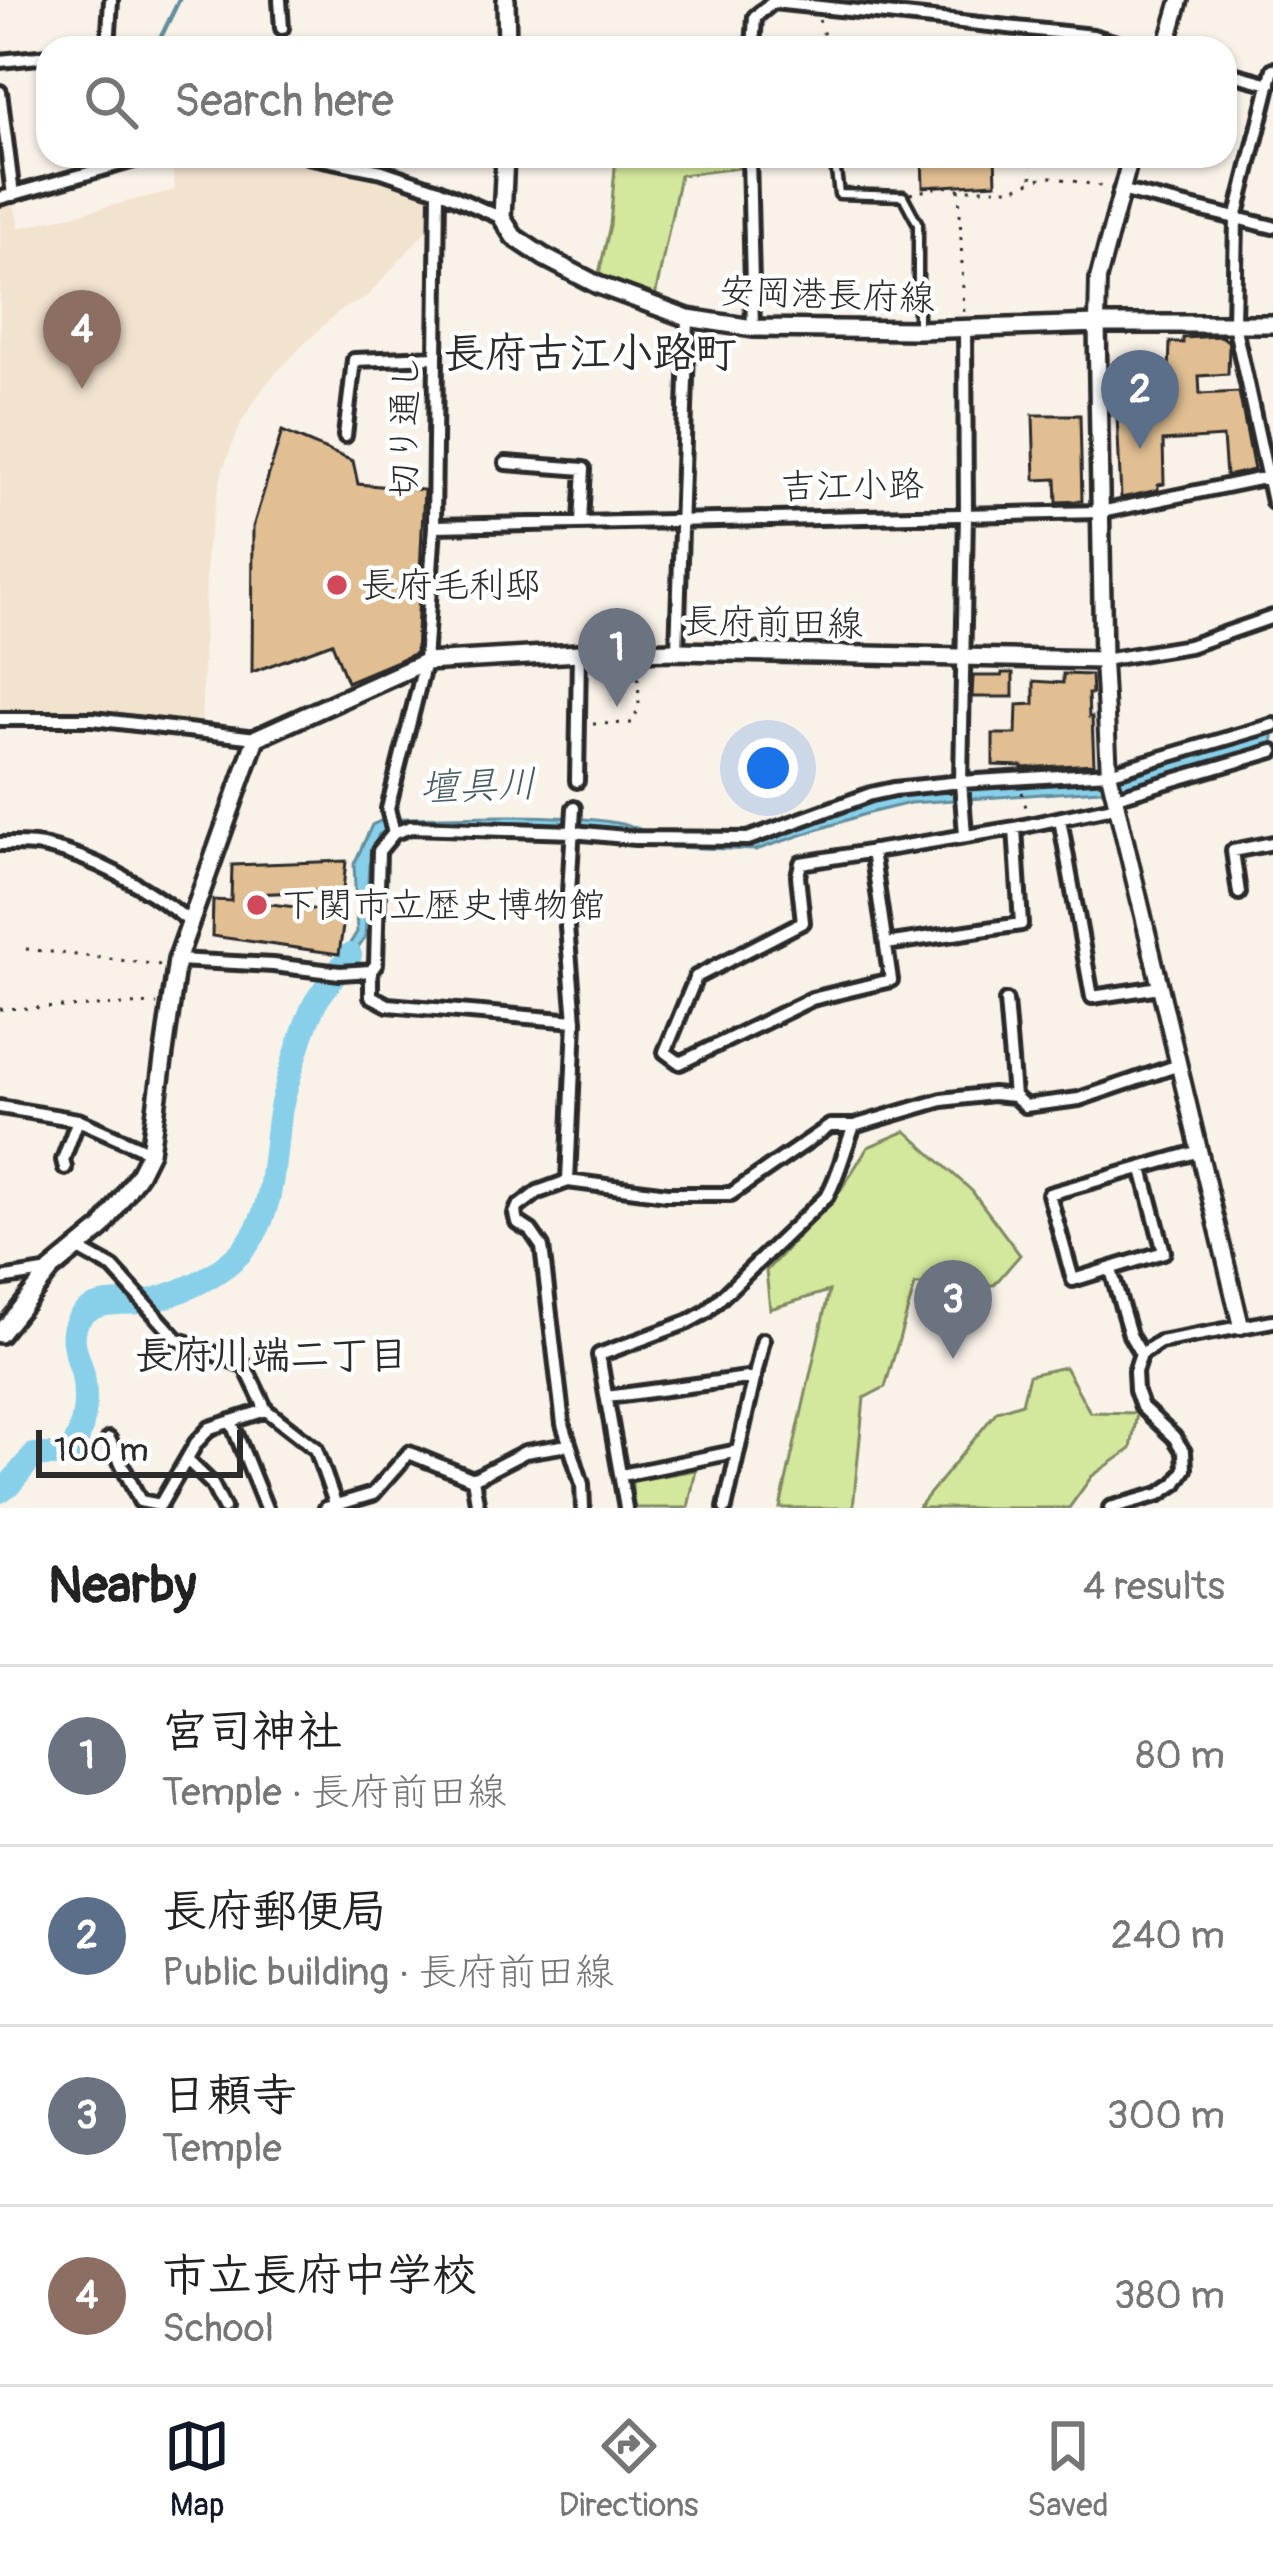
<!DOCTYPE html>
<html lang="en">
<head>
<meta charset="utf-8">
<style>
	body { margin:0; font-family:Pangolin,"Klee One",sans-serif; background:#f6f6f6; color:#222 }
	.scale { position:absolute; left:36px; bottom:30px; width:207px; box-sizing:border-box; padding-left:12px; border:6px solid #2b2b2b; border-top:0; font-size:33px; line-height:42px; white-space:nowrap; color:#2b2b2b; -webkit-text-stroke:9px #fff; paint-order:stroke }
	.you { position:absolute; left:768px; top:768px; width:42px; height:42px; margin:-30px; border:9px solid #fff; border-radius:50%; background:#1a73e8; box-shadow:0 0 0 18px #1a73e833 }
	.badge { display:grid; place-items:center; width:78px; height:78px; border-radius:50%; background:#111827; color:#fff; font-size:39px; font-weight:700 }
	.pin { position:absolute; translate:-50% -99px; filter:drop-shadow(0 3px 6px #0008) }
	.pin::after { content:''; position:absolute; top:63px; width:42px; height:36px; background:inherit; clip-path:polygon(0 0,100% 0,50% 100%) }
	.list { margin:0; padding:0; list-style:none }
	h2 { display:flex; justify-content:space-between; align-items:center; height:156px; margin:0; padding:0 48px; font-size:51px }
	h2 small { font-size:39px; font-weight:400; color:#767676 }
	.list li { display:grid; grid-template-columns:78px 1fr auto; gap:36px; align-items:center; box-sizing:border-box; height:180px; padding:0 48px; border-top:3px solid #e0e0e0 }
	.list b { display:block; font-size:45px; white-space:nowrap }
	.list p { margin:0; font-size:39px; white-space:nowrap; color:#767676 }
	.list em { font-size:39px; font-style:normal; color:#767676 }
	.icon { flex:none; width:66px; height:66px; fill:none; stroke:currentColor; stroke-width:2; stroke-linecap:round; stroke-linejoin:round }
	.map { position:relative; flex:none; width:1273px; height:1508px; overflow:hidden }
	.search { position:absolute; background:#fff; box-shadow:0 3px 9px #0004; left:36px; right:36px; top:36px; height:132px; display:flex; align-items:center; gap:30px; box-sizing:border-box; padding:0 42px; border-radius:36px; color:#767676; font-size:45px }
	.sheet { height:876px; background:#fff }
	nav { display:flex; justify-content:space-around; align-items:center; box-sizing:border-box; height:168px; border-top:3px solid #e0e0e0; background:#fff; font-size:33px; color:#767676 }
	nav a { display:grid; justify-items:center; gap:6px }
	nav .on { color:#111827 }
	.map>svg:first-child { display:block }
	.built { fill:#f2e3cf }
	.green { fill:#d3e89c; stroke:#7f8a64; stroke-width:3 }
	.water { fill:#88d0ea; stroke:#638e9e; stroke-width:3 }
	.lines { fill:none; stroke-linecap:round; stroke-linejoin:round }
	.stream { stroke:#638e9e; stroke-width:4.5 }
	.river { stroke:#88d0ea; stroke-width:24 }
	.building { fill:#e1bf93; stroke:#2b2b2b; stroke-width:3 }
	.service-casing { stroke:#2b2b2b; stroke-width:15 }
	.minor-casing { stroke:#2b2b2b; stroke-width:20 }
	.tertiary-casing { stroke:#2b2b2b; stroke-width:22 }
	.secondary-casing { stroke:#2b2b2b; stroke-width:24 }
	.path { stroke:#2b2b2b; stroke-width:3; stroke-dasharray:3 9; stroke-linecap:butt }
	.service { stroke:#fff; stroke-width:6 }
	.minor { stroke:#fff; stroke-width:10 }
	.tertiary { stroke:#fff; stroke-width:14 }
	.secondary { stroke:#fff; stroke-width:15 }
	.poi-dot { fill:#d1495b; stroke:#fff; stroke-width:4.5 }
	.labels { text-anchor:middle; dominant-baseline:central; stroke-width:9; stroke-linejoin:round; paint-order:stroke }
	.street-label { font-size:36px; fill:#2b2b2b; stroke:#fff }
	.poi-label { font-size:36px; fill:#2b2b2b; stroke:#fff; text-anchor:start }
	.water-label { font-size:39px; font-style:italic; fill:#475d64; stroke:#fff }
	.neighbourhood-label { font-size:39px; font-weight:bold; fill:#2b2b2b; stroke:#fff }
	.quarter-label { font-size:42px; font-weight:bold; fill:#2b2b2b; stroke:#fff }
</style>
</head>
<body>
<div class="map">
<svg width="1273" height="1508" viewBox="0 0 1273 1508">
	<rect width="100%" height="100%" fill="#f9f2e9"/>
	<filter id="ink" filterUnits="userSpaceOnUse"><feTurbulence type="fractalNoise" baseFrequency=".00833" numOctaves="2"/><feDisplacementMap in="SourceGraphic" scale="24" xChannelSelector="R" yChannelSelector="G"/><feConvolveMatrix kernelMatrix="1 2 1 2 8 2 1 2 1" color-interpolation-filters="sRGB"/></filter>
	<g filter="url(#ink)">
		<path class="built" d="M171 156H307L438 190V217L368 296 338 312 302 346 265 385 242 421 223 469 207 545 201 731 93 719H0V198L13 195 19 228 175 190Z"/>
		<path class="green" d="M616 156H749L748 167 680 175 655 297 598 278 610 225Z
			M906 1131 972 1191 1020 1255 994 1285H915L885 1387 864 1398 853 1508H780L829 1291 770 1309 766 1271 838 1194 868 1147Z
			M1065 1367 1090 1412 1137 1413 1131 1449 1092 1476 1069 1508H918L997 1411 1022 1403 1029 1375Z
			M696 1470 688 1508H633L632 1481Z"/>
		<path class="water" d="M1273 730V746L1129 788 910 803 865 814 756 850 643 846 634 834 546 823 398 825 379 834 369 864 365 938 344 969H334L357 932 354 864 372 825 385 819C436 817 613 808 649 834L734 844 759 841 873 799 899 793 1127 777Z"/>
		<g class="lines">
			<path class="stream" d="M151 48 158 43 179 0
				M18 64 48 62"/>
			<path class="river" d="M0 1491 10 1484 34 1455H69C84 1432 88 1403 83 1375 79 1357 68 1340 77 1322 92 1295 128 1307 153 1300 184 1292 227 1272 247 1245 276 1208 272 1157 280 1113 284 1092 306 1016 317 1000 327 984 340 970 350 955"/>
		</g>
		<path class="building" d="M922 156H995L996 183 923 187Z
			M1221 336 1228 341 1229 346 1228 374 1199 376 1200 394 1239 392 1254 470 1226 476 1223 437 1163 441 1164 484 1158 485V490L1121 498 1115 375 1169 373 1170 342 1183 343V338Z
			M1033 415H1080L1082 501 1057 502 1056 479 1035 480Z
			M282 431 353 461 358 484 424 490 416 653 347 682 332 643 252 672 253 527Z
			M1002 673H1013V697H972L973 676H1002Z
			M1063 674 1091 675 1092 694H1088L1089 717H1092L1094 764 1022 768V766L993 765V734H1016L1017 705 1034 704V681L1063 683Z
			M346 861 343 890 254 894V902L345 913 339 954 212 936 213 900 231 901 232 865Z"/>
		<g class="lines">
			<g class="service-casing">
				<path id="service" d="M834 156 839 194 903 196 918 224V326"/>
			</g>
			<g class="minor-casing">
				<path id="minor" d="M280 0 282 28
					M108 48 111 0
					M753 48 755 17 773 2 1093 36 1135 48
					M0 61 48 56
					M1273 69 1236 219 1234 324 1273 502
					M1225 72 1270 84
					M0 92 13 195
					M307 156 382 171 438 190 502 218
					M749 156 753 328
					M1120 190 1273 227
					M0 198 149 156
					M965 329 966 514 961 782 965 835
					M345 436 354 360 436 357
					M506 463 584 469 581 522
					M434 526 1101 512 1273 476
					M677 651 688 318
					M1103 660 1189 646 1273 617
					M0 719H93L256 738
					M577 781 579 653
					M1116 797 1273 751
					M1060 819 1092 997 1160 987
					M394 833 388 809 425 662 434 526 438 190
					M0 844C15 844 32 843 47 847 99 859 147 888 189 921
					M872 851 891 980 812 999 680 1063 665 1052 696 977 803 922 798 876 801 863 1015 828 1118 806
					M1239 893 1233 851 1273 843
					M886 944 1021 924 1015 828
					M177 960 273 965 340 973 371 971 376 964 379 851 394 833 411 827 573 832 635 838 748 839 871 794 894 789 961 782 1109 773 1273 725
					M371 971V996L388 1005 575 1021
					M1006 1001 1014 1096
					M0 1107 78 1120 150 1152
					M65 1168 63 1160 78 1120
					M1142 1169 1164 1252 1073 1280 1049 1194 1200 1151
					M568 1181 575 1021 567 927 574 808
					M77 1248 113 1268 177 1339 245 1366 266 1410 316 1449 336 1506
					M1111 1270 1130 1335 1141 1354
					M0 1279 50 1271
					M607 1397 755 1377
					M231 1421 266 1508
					M109 1439 140 1501 160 1505 196 1443 210 1428 266 1410
					M187 1460 212 1484 224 1508
					M622 1475 738 1451
					M473 1479 525 1452 568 1445
					M326 1508 373 1494 409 1453 473 1479 478 1508
					M583 1508 582 1484 563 1424 542 1247 531 1231 517 1222 515 1214 518 1207 538 1192 568 1181 667 1194H731L830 1126H854L942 1100 992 1094 1014 1096 1025 1106 1079 1099 1179 1065
					M626 1508 599 1355 688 1322 706 1312 827 1196C840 1173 844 1150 854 1126
					M725 1508 763 1340
					M1110 1508 1160 1494 1176 1483 1185 1469 1184 1452 1174 1437 1142 1407 1136 1390 1135 1372 1141 1354 1160 1342 1273 1321"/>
			</g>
			<g class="tertiary-casing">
				<path id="tertiary" d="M1166 48 1180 0
					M1097 324 1098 279 1131 156
					M1103 660 1109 773 1241 1326"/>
			</g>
			<g class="secondary-casing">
				<path id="secondary" d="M506 0 507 48
					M505 156 502 218 514 237 544 257 598 285 688 318 753 328 918 330 1097 324H1273
					M0 1334 51 1270 102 1228 139 1174 150 1152 177 960 256 738 425 662 579 653 677 651 1103 660 1097 324"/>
			</g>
			<path class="path" d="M819 20 828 48
				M1032 178 1033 156
				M959 189 964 315
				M910 194 943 186 959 189H1012L1046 176 1106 187
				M593 724 633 723 639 706 638 666
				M1022 792 1027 811
				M26 949 161 965
				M0 1009 157 1004"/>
			<use href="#service" class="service"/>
			<use href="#minor" class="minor"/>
			<use href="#tertiary" class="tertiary"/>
			<use href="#secondary" class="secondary"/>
		</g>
	</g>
	<g class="poi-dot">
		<circle cx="337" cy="585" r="12"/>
		<circle cx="257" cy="905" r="12"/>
	</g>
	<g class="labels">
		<g class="street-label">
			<text transform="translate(827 295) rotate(2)">安岡港長府線</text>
			<text transform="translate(405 426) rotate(-89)">切り通し</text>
			<text transform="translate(852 486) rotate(-1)">吉江小路</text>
			<text transform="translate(773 623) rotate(1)">長府前田線</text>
		</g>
		<g class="poi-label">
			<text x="361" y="585">長府毛利邸</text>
			<text x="281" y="905">下関市立歴史博物館</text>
		</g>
		<g class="water-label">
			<text transform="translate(478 786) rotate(-2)">壇具川</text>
		</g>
		<g class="neighbourhood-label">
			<text x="271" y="1355">長府川端二丁目</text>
		</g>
		<g class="quarter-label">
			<text x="590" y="354">長府古江小路町</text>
		</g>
	</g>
</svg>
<div class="scale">100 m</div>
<div class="you"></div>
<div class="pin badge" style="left:617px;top:707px;background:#6b7280">1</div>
<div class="pin badge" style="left:1140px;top:449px;background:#5c6f8a">2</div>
<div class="pin badge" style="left:953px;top:1359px;background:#6b7280">3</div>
<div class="pin badge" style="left:82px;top:389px;background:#8d6e63">4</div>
<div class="search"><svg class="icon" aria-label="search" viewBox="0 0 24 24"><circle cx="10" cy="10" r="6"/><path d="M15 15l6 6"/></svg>Search here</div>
</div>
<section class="sheet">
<h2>Nearby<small>4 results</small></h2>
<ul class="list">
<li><span class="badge" style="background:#6b7280">1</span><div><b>宮司神社</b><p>Temple · 長府前田線</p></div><em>80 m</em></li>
<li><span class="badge" style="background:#5c6f8a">2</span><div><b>長府郵便局</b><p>Public building · 長府前田線</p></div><em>240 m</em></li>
<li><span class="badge" style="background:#6b7280">3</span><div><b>日頼寺</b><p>Temple</p></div><em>300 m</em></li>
<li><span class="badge" style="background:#8d6e63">4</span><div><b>市立長府中学校</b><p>School</p></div><em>380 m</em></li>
</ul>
</section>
<nav>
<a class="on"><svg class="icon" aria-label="map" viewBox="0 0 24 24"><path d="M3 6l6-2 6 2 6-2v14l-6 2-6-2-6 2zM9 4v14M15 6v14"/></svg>Map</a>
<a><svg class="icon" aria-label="directions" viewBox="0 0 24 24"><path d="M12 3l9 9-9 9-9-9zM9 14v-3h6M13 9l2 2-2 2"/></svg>Directions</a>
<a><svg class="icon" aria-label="saved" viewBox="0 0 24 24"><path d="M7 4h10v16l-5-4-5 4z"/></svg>Saved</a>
</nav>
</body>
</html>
